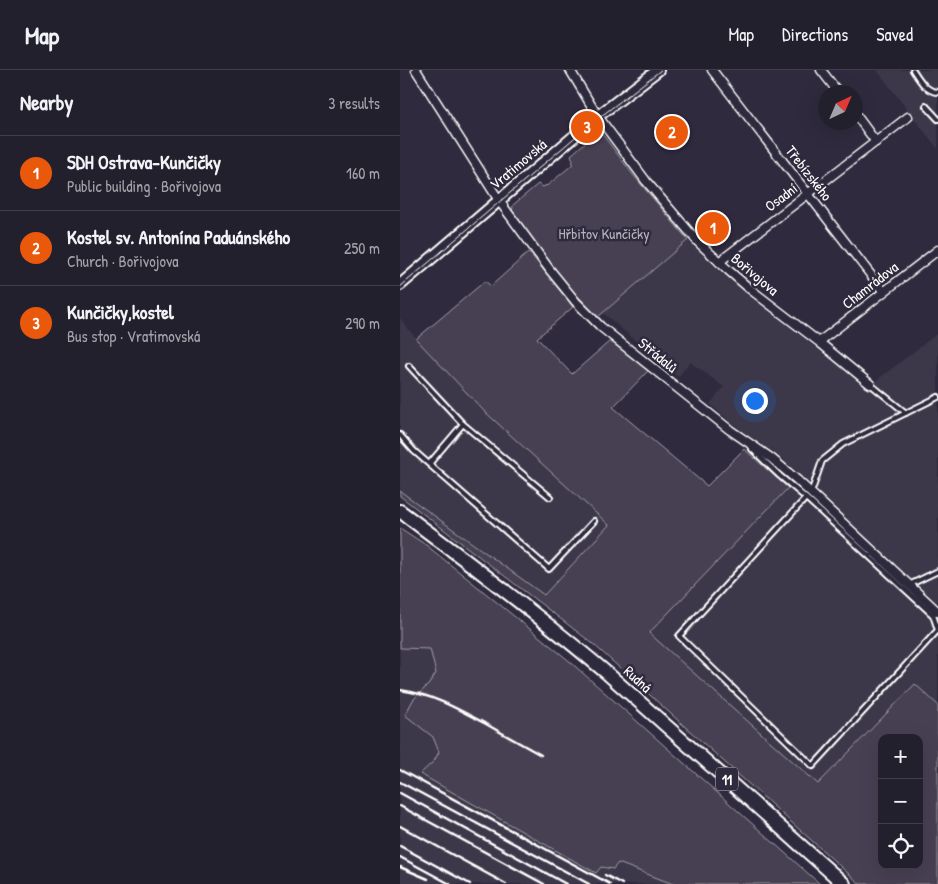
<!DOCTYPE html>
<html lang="en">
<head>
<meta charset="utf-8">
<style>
	body { margin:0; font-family:"Patrick Hand",sans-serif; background:#2f2d3a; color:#f1f3f6 }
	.controls { position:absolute; right:15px; bottom:15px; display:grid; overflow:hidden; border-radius:10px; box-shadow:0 5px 20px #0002 }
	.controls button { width:45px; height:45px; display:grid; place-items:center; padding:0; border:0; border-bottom:1px solid #403e4a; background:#23202e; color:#f1f3f6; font:25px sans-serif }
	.compass { position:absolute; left:418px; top:15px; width:45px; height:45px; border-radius:50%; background:#23202e; box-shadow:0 5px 20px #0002; rotate:44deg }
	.you { position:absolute; left:354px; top:330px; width:18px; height:18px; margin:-12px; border:4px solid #fff; border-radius:50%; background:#1a73e8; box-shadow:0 0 0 8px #1a73e833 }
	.badge { display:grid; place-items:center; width:32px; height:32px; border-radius:50%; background:#ea580c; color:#fff; font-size:16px; font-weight:700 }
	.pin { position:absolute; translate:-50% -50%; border:2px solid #fff; box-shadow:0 1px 5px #0006 }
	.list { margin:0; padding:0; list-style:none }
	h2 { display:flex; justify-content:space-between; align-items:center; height:65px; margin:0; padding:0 20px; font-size:21px }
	h2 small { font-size:16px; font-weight:400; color:#a3a3aa }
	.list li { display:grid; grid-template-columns:32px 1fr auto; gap:15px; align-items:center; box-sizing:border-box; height:75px; padding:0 20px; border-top:1px solid #403e4a }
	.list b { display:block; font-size:19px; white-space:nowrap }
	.list p { margin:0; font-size:16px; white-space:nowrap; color:#a3a3aa }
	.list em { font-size:16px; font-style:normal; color:#a3a3aa }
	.icon { flex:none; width:28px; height:28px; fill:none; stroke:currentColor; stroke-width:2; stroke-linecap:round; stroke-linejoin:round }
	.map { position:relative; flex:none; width:538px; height:814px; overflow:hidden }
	header { display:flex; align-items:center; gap:30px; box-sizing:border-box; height:70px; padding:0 25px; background:#23202e; border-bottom:1px solid #403e4a }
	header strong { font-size:24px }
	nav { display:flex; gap:28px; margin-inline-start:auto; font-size:18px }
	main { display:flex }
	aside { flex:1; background:#23202e }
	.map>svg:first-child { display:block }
	.built { fill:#3c3749 }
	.green { fill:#464152; stroke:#a2a0a8; fill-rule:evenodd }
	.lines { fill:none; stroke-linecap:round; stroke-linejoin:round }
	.service-casing { stroke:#fff; stroke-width:8 }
	.minor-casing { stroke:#fff; stroke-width:11 }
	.tertiary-casing { stroke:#fff; stroke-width:14 }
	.primary-casing { stroke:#fff; stroke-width:16 }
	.service { stroke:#2f2a3d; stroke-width:4 }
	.minor { stroke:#2f2a3d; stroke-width:8 }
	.tertiary { stroke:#2f2a3d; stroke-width:10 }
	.primary { stroke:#2f2a3d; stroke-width:12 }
	.tram { stroke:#fff; stroke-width:1 }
	.rail { stroke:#fff; stroke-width:2.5 }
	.labels { text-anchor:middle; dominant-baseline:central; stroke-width:5; stroke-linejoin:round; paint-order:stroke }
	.shield { fill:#2f2a3d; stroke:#c1bfc5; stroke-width:1 }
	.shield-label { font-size:14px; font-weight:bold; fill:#fff }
	.street-label { font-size:15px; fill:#fff; stroke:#2f2a3d }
	.park-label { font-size:15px; fill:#b5b3ba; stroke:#2f2a3d }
</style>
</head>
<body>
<header>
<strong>Map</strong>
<nav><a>Map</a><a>Directions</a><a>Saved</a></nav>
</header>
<main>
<aside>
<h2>Nearby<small>3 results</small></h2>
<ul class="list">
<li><span class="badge">1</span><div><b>SDH Ostrava-Kunčičky</b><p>Public building · Bořivojova</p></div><em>160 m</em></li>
<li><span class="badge">2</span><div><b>Kostel sv. Antonína Paduánského</b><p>Church · Bořivojova</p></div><em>250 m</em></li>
<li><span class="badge">3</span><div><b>Kunčičky,kostel</b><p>Bus stop · Vratimovská</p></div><em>290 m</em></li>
</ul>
</aside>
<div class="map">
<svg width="538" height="814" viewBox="0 0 538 814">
	<rect width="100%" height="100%" fill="#2f2a3d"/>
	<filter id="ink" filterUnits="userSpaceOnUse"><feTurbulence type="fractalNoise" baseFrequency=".02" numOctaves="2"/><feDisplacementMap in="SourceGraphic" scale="10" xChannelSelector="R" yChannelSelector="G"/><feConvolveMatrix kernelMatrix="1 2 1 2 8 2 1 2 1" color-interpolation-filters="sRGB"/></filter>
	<g filter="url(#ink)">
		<path class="built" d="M477 0H538V79L512 46Z
			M288 170 319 201 468 319 477 310 538 263V635L515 614 418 714 248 563 388 418 400 404 374 382 339 359 310 334 324 317 290 292 278 307 203 243Z
			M0 248 10 261 83 340 210 455 144 525 0 421Z
			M0 578 30 579 332 814H0Z"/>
		<path class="green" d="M196 63 202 64 234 106 288 170 198 247 172 220 137 176 112 143 113 135 138 114 142 117 148 115 172 95 173 90 171 85Z
			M129 182 173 237 137 268 172 304 210 271 248 301 213 337 307 416 344 379 388 418 249 563 418 714 515 614 538 635V814H460L192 573 0 426V421L144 525 209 455 83 340 16 269 85 211 91 216ZM482 668H519V795H482Z
			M0 458 26 475 167 589 420 814H273L218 793 213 799 201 797 196 803 20 704 34 691 39 682 33 667 5 645 13 630 29 614 36 603 30 579 0 578Z"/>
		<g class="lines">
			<g class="service-casing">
				<path id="service" d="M513 0C519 9 526 22 538 22
					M526 36 538 49
					M9 296 63 354 150 427
					M470 314 506 343
					M0 365 14 381 149 499 194 451
					M352 379 380 406 406 428 533 545 538 560 413 696 279 566 406 428
					M29 394 63 354
					M411 423 422 391 443 374 538 327
					M509 515 538 501"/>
			</g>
			<g class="minor-casing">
				<path id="minor" d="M16 0 100 132 150 200 176 232 201 257 330 360 371 388 397 410 538 542
					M170 0 197 45 214 68 246 111 298 172 328 200 350 219 419 272 470 314
					M312 0 484 222
					M421 0 438 22
					M456 45 476 72
					M319 192 508 47
					M419 272 538 180"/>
			</g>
			<g class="tertiary-casing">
				<path id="tertiary" d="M0 215 198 46 258 0"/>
			</g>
			<g class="primary-casing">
				<path id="primary" d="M0 441C71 494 141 547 208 604L444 814"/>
			</g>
			<use href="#service" class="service"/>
			<use href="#minor" class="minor"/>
			<use href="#tertiary" class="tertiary"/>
			<use href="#primary" class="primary"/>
			<path class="tram" d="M0 217 187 57 261 0"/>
			<path class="rail" d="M0 620C32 624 58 639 86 654 105 665 123 675 141 685
				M0 700 210 814
				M0 712 189 814
				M0 723 166 814
				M0 736 144 814
				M0 756 106 814
				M0 776 70 814
				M0 787 50 814
				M0 797 28 809
				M205 805 222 814"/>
		</g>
	</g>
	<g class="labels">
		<rect class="shield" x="316" y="697.5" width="22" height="23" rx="4"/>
		<g class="shield-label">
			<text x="327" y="709">11</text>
		</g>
		<g class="street-label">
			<text transform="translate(118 94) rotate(-40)">Vratimovská</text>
			<text transform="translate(409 103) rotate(52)">Třebízského</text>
			<text transform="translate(381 127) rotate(-37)">Osadní</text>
			<text transform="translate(355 204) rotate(40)">Bořivojova</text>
			<text transform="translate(470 215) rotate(-38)">Chamrádova</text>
			<text transform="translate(258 285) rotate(39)">Střádalů</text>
			<text transform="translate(238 609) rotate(42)">Rudná</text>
		</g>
		<g class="park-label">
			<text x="204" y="163">Hřbitov Kunčičky</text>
		</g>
	</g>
</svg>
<div class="controls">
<button>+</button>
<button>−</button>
<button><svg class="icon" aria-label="locate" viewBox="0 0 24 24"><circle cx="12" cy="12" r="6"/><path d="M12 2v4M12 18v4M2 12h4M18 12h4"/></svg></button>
</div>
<svg class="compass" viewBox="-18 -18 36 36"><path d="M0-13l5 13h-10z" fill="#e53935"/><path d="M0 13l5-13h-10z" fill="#a3a3aa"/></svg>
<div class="you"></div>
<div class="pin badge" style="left:313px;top:158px">1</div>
<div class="pin badge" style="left:272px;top:62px">2</div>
<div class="pin badge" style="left:187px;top:57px">3</div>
</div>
</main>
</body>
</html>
